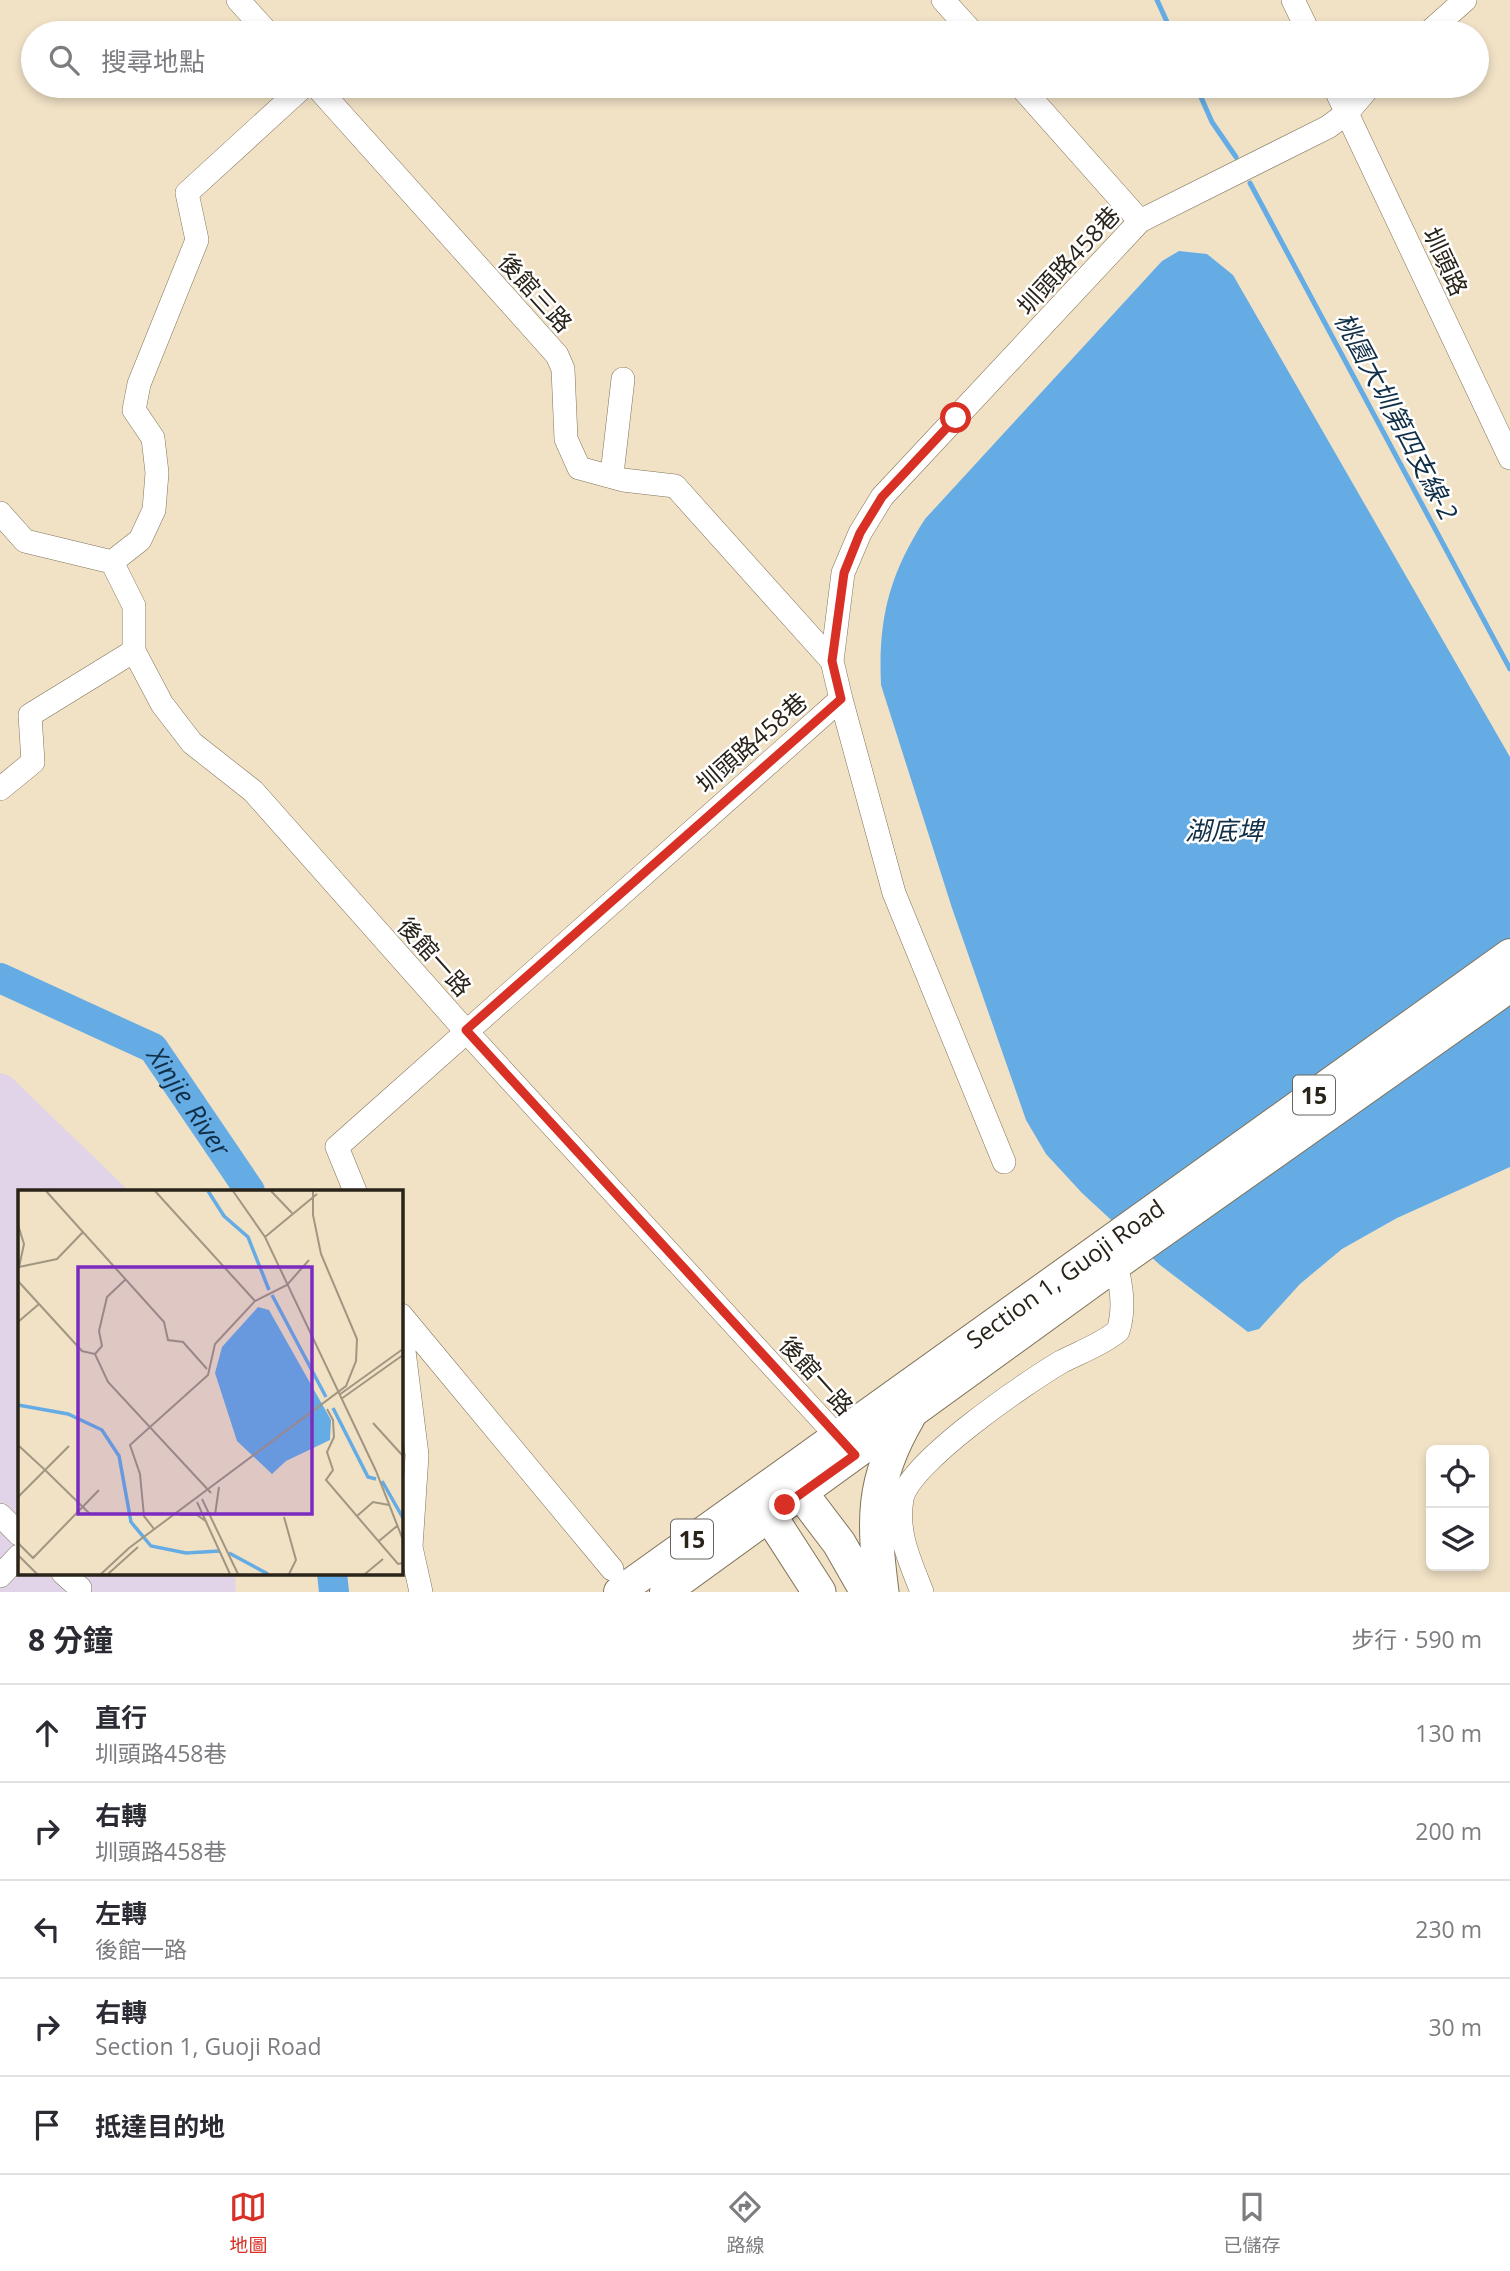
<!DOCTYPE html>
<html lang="zh-TW">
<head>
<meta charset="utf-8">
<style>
	body { margin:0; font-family:"Open Sans","Noto Sans TC",sans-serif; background:#f7f7f7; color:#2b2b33 }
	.controls { position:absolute; right:21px; bottom:21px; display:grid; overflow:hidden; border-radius:10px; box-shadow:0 4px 10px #0003 }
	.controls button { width:63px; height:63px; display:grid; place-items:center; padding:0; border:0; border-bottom:2px solid #e1e1e2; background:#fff; color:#2b2b33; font:35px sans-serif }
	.stop { position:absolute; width:21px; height:21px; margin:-16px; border:5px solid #d93025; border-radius:50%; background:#fff }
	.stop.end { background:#d93025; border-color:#fff; box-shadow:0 2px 7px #0008 }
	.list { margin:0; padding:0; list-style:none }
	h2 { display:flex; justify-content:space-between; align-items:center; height:91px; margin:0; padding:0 28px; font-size:30px }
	h2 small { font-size:23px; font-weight:400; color:#7c7c81 }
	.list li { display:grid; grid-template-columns:46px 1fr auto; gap:21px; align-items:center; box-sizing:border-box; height:98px; padding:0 28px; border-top:2px solid #e1e1e2 }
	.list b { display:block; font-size:26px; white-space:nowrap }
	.list p { margin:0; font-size:23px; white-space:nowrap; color:#7c7c81 }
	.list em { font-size:23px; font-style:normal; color:#7c7c81 }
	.icon { flex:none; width:38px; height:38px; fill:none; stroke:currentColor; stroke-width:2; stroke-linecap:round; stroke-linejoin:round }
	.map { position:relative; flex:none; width:1510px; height:1592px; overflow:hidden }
	.search { position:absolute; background:#fff; box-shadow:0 4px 10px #0003; left:21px; right:21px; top:21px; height:77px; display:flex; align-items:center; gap:18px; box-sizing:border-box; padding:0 24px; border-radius:38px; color:#7c7c81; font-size:26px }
	.sheet { height:581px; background:#fff }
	nav { display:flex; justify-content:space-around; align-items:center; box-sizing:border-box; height:98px; border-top:2px solid #e1e1e2; background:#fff; font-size:19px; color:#7c7c81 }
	nav a { display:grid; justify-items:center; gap:4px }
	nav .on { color:#d93025 }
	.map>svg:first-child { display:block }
	.industrial { fill:#e1d4e8 }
	.water { fill:#66ace4 }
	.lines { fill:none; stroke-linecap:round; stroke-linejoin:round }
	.stream { stroke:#66ace4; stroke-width:5 }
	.river { stroke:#66ace4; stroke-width:30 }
	.minor-casing { stroke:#80735a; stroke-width:24 }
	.major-casing { stroke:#80735a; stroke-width:32 }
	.highway-casing { stroke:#80735a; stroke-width:35 }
	.minor { stroke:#fff; stroke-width:23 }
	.major { stroke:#fff; stroke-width:30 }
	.highway { stroke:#fff; stroke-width:33 }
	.route { stroke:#d93025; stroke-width:9 }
	.labels { text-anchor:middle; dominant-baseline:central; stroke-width:5; stroke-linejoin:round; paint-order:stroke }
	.shield { fill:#fff; stroke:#69655e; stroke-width:2 }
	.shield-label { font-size:23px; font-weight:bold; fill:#292319 }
	.street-label { font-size:24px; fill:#292319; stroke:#fff }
	.water-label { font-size:26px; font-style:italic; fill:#112f46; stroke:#fff }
	.inset-river { fill:none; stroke:#66ace4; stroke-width:3.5 }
	.inset-road { fill:none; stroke:#a19681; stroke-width:2 }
	.view { fill:#7b2cbf; fill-opacity:0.15; stroke:#7b2cbf; stroke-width:3.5 }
	.inset-edge { fill:none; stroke:#292319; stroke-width:3.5 }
</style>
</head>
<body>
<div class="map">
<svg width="1510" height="1592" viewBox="0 0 1510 1592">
	<rect width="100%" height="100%" fill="#f1e2c6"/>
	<path class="industrial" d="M0 1073 10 1076 129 1191H19V1573H235L236 1592H0Z"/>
	<path class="water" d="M1179 251 1207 254 1233 275 1510 757V1167L1397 1218 1342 1249 1300 1284 1259 1329 1248 1332 1160 1265 1082 1193 1046 1154 1026 1120 952 908 881 685C878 619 889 575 925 519L1162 261Z"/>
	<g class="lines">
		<path class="stream" d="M1157 0 1172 33
			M1196 86 1212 122 1236 157
			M1250 183 1510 669"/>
		<g class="river">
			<path id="s1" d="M0 978 153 1048 250 1191"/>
			<path d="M332 1573 334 1592"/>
		</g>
		<g class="minor-casing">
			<path id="minor" d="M238 0 268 33
				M943 0 973 33
				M1293 0 1309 33
				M1428 33 1465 0
				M316 86 557 355 563 369 566 439 579 468 623 480 675 486 832 661
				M1020 86 1140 221
				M1334 86 1510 458
				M612 474 623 379
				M0 513 25 541 112 562 134 606V651L162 704 192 743 253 791 465 1030 846 1446
				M112 562 140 540 154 510 157 473 153 438 134 410 139 384 197 240 187 193 304 86
				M841 699 894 893 1004 1162
				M0 789 33 762 30 715 134 651
				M355 1191 337 1147 841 699 832 661 843 573 860 533 882 497 1140 221 1328 127 1347 113 1370 86
				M401 1315 612 1569
				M401 1327 417 1455 411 1547 421 1592
				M0 1515 19 1534
				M63 1573 80 1588
				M0 1576 19 1556
				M922 1592C910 1561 896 1533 902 1499 908 1463 1027 1382 1061 1362 1080 1352 1101 1345 1118 1331 1125 1310 1122 1287 1116 1265"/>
		</g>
		<g class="major-casing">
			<g id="major">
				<path id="s2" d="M619 1592 1510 954"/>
				<path d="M665 1592 1116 1265 1510 987"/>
			</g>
		</g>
		<g class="highway-casing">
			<path id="highway" d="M801 1493 839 1543 867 1592
				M770 1516 819 1592
				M882 1592C873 1521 871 1481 908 1418"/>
		</g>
		<use href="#minor" class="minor"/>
		<use href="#major" class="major"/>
		<use href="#highway" class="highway"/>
	</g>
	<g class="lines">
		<path class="route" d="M785 1505 855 1455 466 1030 841 699 832 661 844 573 860 533 882 497 956 418"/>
	</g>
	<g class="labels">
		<g class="shield">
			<rect x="1293" y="1075.5" width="42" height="39" rx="5"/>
			<rect x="671" y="1519.5" width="42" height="39" rx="5"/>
		</g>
		<g class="shield-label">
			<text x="1314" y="1095">15</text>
			<text x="692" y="1539">15</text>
		</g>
		<g class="street-label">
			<text transform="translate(1068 260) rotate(-47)">圳頭路458巷</text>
			<text transform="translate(1446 261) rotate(65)">圳頭路</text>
			<text transform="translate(536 292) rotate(48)">後館三路</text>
			<text transform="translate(751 742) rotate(-41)">圳頭路458巷</text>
			<text transform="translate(435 956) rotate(48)">後館一路</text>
			<text stroke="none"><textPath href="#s2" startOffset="548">Section 1, Guoji Road</textPath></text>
			<text transform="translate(817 1375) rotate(48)">後館一路</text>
		</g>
		<g class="water-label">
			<text transform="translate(1397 416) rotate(62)">桃園大圳第四支線-2</text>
			<text x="1224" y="830">湖底埤</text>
			<text stroke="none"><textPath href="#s1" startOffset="233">Xinjie River</textPath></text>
		</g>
	</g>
	<g transform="translate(18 1190)">
		<rect width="385" height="385" fill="#f1e2c6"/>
		<path d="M240 117 251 120 313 230 312 250 268 271 254 284 219 251 197 183 204 157Z" fill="#66ace4"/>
		<path class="inset-river" d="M190 1 206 26 230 47 251 100M254 105 308 207M0 215 50 224 84 240 101 266 113 332 133 356 168 363 202 361M315 218 350 287 358 289M364 291 385 328M211 363 250 384"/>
		<path class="inset-road" d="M28 1 146 132 150 150 165 152 189 179M137 1 237 111M215 1 247 47 358 281 385 350M253 1 274 23M0 35 6 54 1 77M247 47 299 4M1 77 39 69 65 42M0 91 64 161 77 164 90 192 193 303M0 132 21 114M77 164 84 156 81 141 89 107 108 89M321 205 385 159M323 209 385 165M309 219 315 230 316 247 309 262 315 280 308 290 380 374 385 373M355 233 385 266M0 255 27 280 0 307M51 256 27 280 72 324M184 309 220 384M179 312 212 384M162 325H179L189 332M197 325 201 297M339 326 355 312 371 315M266 327 278 370 271 384M136 339 126 326 122 284 112 255 190 185 197 154 237 111 269 95 291 70M361 351 379 336M0 353 15 368 81 300M0 365 19 384M83 384 111 358 328 196 338 171 339 149 303 64 295 25V1M90 384 120 357M347 384 365 369"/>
		<path class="view" d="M60 77H294V324H60Z"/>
		<rect width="385" height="385" class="inset-edge"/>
	</g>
</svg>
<div class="controls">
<button><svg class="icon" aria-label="locate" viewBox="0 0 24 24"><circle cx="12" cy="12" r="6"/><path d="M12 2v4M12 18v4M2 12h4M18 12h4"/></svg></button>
<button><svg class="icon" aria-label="layers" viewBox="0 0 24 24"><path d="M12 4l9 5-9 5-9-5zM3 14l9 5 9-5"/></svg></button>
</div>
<div class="stop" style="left:956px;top:418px"></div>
<div class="stop end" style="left:785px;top:1505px"></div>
<div class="search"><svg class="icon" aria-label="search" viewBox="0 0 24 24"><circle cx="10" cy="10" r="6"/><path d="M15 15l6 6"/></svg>搜尋地點</div>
</div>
<section class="sheet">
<h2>8 分鐘<small>步行 · 590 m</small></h2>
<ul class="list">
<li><svg class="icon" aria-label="ahead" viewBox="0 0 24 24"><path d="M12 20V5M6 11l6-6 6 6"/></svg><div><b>直行</b><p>圳頭路458巷</p></div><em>130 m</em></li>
<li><svg class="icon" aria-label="right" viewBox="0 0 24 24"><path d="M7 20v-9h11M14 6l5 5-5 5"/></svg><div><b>右轉</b><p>圳頭路458巷</p></div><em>200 m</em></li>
<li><svg class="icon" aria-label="left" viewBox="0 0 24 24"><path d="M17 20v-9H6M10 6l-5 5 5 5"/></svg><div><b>左轉</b><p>後館一路</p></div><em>230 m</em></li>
<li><svg class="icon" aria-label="right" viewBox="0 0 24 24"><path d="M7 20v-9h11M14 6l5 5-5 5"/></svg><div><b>右轉</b><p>Section 1, Guoji Road</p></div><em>30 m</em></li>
<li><svg class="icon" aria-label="arrive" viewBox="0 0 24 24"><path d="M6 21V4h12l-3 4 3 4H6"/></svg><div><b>抵達目的地</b></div></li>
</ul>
</section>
<nav>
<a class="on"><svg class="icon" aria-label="map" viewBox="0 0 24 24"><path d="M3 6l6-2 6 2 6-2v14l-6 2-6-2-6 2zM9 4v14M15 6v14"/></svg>地圖</a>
<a><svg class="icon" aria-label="directions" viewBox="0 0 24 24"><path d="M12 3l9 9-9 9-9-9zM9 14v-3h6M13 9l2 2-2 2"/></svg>路線</a>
<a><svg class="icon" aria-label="saved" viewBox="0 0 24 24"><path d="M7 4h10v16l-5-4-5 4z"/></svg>已儲存</a>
</nav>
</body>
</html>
